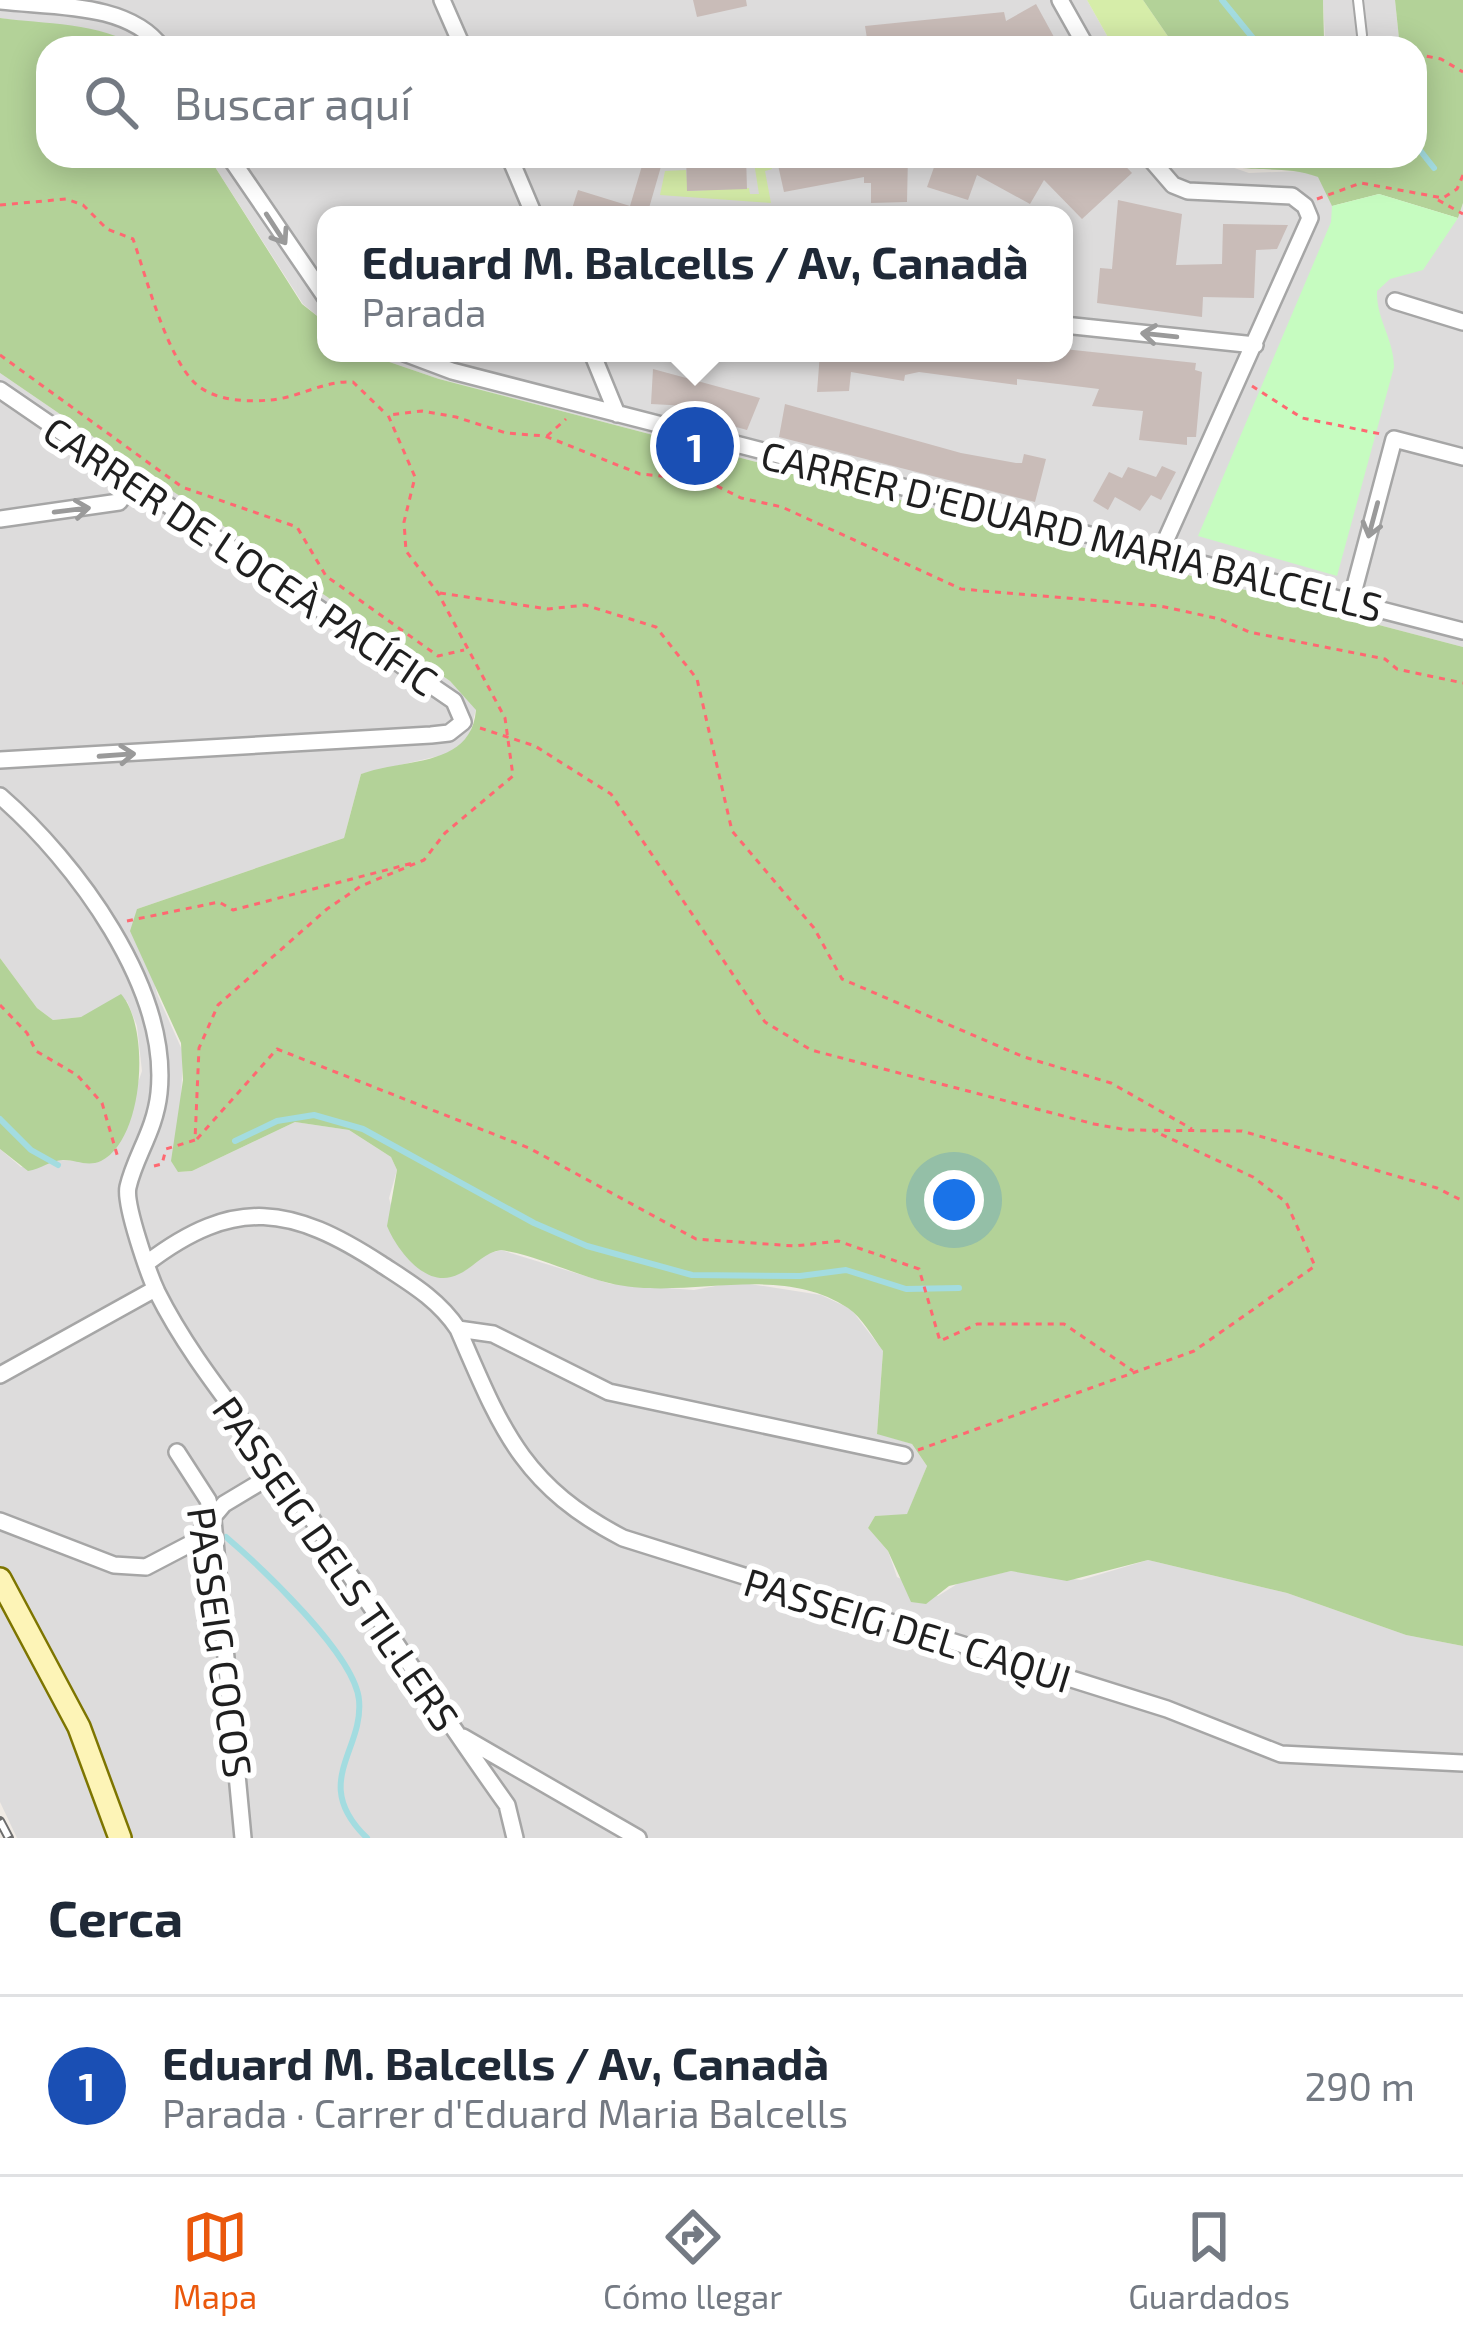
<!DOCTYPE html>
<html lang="es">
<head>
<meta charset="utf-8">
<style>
	body { margin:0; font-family:"Exo 2",sans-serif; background:#f2f2f3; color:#1f2937 }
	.you { position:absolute; left:954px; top:1200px; width:42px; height:42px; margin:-30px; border:9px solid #fff; border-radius:50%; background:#1a73e8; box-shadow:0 0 0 18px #1a73e833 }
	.badge { display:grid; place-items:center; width:78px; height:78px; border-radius:50%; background:#ea580c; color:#fff; font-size:39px; font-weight:700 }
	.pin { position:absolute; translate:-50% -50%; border:6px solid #fff; box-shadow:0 3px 12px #0006 }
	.popup { position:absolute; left:317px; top:206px; width:756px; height:156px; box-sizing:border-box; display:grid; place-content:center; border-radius:24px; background:#fff; filter:drop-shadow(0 3px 9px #0005); font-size:39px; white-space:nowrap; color:#747a83 }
	.popup b { font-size:45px; color:#1f2937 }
	.popup::after { content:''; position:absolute; left:50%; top:100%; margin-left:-24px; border:24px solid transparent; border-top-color:#fff }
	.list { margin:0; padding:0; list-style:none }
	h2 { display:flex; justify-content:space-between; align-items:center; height:156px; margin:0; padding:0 48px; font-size:51px }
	h2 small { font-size:39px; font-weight:400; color:#747a83 }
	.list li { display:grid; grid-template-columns:78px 1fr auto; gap:36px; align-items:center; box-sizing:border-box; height:180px; padding:0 48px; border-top:3px solid #e0e1e3 }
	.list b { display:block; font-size:45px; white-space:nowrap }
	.list p { margin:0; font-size:39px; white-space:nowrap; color:#747a83 }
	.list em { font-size:39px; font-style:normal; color:#747a83 }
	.icon { flex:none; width:66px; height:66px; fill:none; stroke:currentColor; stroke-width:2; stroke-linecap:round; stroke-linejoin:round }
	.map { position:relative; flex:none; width:1463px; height:1838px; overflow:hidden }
	.search { position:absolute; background:#fff; box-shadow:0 6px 30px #0003; left:36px; right:36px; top:36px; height:132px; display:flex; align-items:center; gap:30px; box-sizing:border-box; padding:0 42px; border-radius:36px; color:#747a83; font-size:45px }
	.sheet { height:336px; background:#fff }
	nav { display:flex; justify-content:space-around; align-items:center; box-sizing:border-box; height:168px; border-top:3px solid #e0e1e3; background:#fff; font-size:33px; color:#747a83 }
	nav a { display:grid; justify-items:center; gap:6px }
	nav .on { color:#ea580c }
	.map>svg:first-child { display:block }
	.residential { fill:#dddcdc }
	.grass { fill:#d6eda9 }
	.forest { fill:#b3d298 }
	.park { fill:#c6fcc0 }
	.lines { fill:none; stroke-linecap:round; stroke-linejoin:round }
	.stream { stroke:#a3dce0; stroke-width:6 }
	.building { fill:#c9bcb8 }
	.lane-casing { stroke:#a6a6a6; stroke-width:12 }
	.street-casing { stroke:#a6a6a6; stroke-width:20 }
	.secondary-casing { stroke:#7d7500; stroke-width:26 }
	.path { stroke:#ff6871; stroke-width:3; stroke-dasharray:6 6; stroke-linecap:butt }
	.lane { stroke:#fff; stroke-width:8 }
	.street { stroke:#fff; stroke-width:15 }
	.secondary { stroke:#fdf4b7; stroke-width:21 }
	.rail-casing { stroke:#6d6d6d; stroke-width:10 }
	.rail { stroke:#fff; stroke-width:6; stroke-dasharray:18; stroke-linecap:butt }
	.oneway { stroke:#9a9a9a }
	.labels { text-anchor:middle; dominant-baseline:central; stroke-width:12; stroke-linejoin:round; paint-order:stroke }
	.street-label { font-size:39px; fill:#1f1f1f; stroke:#fff }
</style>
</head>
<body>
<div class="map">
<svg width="1463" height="1838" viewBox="0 0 1463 1838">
	<rect width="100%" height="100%" fill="#f0ebe5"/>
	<path class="residential" d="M0 0H1087L1114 48H137L102 33 0 18Z
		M1323 0H1395L1400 48H1336L1325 39Z
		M208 156H1199L1249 173 1301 171 1319 177 1332 205 1458 218 1463 203V647L439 379 363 353H1064V215H326V323L303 304Z
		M0 373 450 681 476 709 468 741 456 752 361 774 344 838 137 909 157 994 183 1052 178 1172 192 1171 295 1122 349 1130 391 1157 397 1170 389 1198 403 1252 424 1272 501 1250 611 1284 694 1290 737 1282 821 1295 851 1309 883 1351 877 1433 912 1444 927 1466 907 1515 875 1516 868 1528 888 1551 897 1577 938 1596 962 1581 1011 1571 1081 1580 1148 1560 1287 1593 1406 1635 1463 1646V1838H17L0 1802V1149L21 1167 58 1160 98 1162 117 1145 142 1071 137 1026 127 1001 81 1017 53 1020 37 1008 0 958Z"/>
	<path class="grass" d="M1087 0H1143L1176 48H1114Z
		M753 156H770L772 169 765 171 771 203 660 195 665 171 686 170 688 191 749 188 750 194H759Z"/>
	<path class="forest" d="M1143 0H1323L1324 39 1336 48H1176Z
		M1395 0H1463V203L1458 218 1379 194 1332 206 1318 177C1278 162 1247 178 1199 156H1415V48H1400Z
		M0 18C41 24 104 22 137 48H48V156H208L302 304 326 323V353H363L439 379 1463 647V1646L1406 1635 1287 1593 1148 1560 1067 1581 1011 1571 949 1586 926 1604 911 1602 888 1551 868 1528 875 1516 907 1514 927 1466 912 1444 877 1434 883 1351C873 1338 862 1317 848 1308 777 1261 686 1302 609 1283 572 1274 539 1256 501 1250 481 1253 471 1272 451 1277 423 1285 396 1248 387 1226L397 1170 391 1157 349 1130 295 1122 192 1171 178 1172 171 1161 183 1080 181 1043 130 931 137 909 344 838 361 774C405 758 471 768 476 710L450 681 0 373Z
		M0 958 37 1008 53 1020 81 1017 121 994C151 1028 144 1140 101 1161 87 1167 77 1160 63 1160 51 1160 41 1169 28 1171L0 1149Z"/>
	<path class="park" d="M1379 194 1458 218 1423 270 1390 279 1377 291C1376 319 1394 339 1394 367L1337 576 1198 536 1331 222 1332 206Z"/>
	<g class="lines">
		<path class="stream" d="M1222 0 1261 48
			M1415 144 1434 168
			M0 1119 31 1150 58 1165
			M235 1141 277 1121 314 1115 363 1129 534 1223 587 1246 692 1275 800 1276 846 1270 906 1289 959 1288
			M226 1537C261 1567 355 1655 359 1700 364 1751 310 1783 367 1838"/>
	</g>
	<path class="building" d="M693 0H746L747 6 697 17Z
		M1036 4 1060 48H1031L1026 39 994 48 868 45 865 26 1004 12 1006 21Z
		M686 156H746L747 189 687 191Z
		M776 156H908L907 202 871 203V183H864V177L784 192Z
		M938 156H1082L1089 162 1096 156H1116L1132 173 1082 219 1044 180 1030 204 977 175 968 200 927 187Z
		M644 159 662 163 647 215H570L578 190 630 206Z
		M1118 200 1182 214 1176 265 1222 264 1223 224 1288 225 1277 249 1256 250 1254 298 1203 297 1202 317 1097 303 1100 268 1112 269Z
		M1064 349 1196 363 1195 370 1202 372 1196 437H1187V445L1139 440 1143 411 1092 406 1099 389 1017 379V385L919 372 905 375 904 381 851 372 849 391 817 392 820 353Z
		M653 369 760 398 747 430 686 413 688 406 651 404Z
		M785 404 961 453 1016 463H1022L1024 454 1046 459 1035 502 779 437Z
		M1162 466 1176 472 1161 500 1151 495 1140 511 1115 497 1108 510 1093 501 1109 472 1122 478 1128 467 1156 477Z"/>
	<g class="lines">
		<g class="lane-casing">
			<path id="lane" d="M1358 0 1362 35"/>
		</g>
		<g class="street-casing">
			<path id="street" d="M442 0 463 48
				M1060 0 1087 48
				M0 1C52 7 129 2 162 48
				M229 156 326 298
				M509 156 534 215
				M1148 156 1173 185 1188 191 1292 196 1305 206 1310 218 1160 553
				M1395 301 1463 322
				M1064 325 1255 345
				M404 353 452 371 1463 631
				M592 353 617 414
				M0 390 454 701 463 722 449 733 431 735 0 760
				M0 519 119 502 134 482
				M1351 601 1394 439 1463 457
				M0 796C75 861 170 988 159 1093 155 1131 135 1156 128 1187 124 1204 149 1275 157 1292 190 1358 238 1413 280 1473 357 1583 429 1696 507 1805L515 1838
				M147 1263C235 1196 292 1206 381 1264 410 1283 438 1299 458 1329L493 1334 609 1392 904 1455
				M458 1329C501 1428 521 1485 623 1538L1167 1709 1281 1754 1463 1763
				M0 1375 155 1289
				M177 1452 208 1500 213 1520 243 1838
				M0 1521 114 1565 146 1567 190 1544 224 1504 279 1471
				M463 1737 638 1838"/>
		</g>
		<g class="secondary-casing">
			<path id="secondary" d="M0 1579 79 1727 120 1838"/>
		</g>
		<path class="path" d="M1376 41 1390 48
			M1415 54 1441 59 1463 72
			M1317 199 1361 183 1443 198 1457 189 1463 175
			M1438 200 1463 214
			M0 205 66 199 83 205 107 229 133 239C146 276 167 359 197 385 216 401 247 402 270 400 298 398 325 380 353 382L386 414
			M0 355 182 487 297 527 326 576 438 656 464 650
			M1252 386 1302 418 1381 434
			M547 436 566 419
			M440 593 548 609 585 605 656 627 697 679 732 831 814 928 842 979 1024 1057 1111 1083 1192 1129
			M480 728 535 746 611 794 765 1022 811 1050 1094 1124 1127 1130 1242 1131 1437 1188 1463 1201
			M127 921 219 902 233 910 413 863
			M0 1005 27 1033 36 1051 77 1075 102 1103 118 1158
			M197 1139 277 1049 529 1148 696 1239 795 1246 838 1241 919 1269 940 1341 977 1324H1064L1133 1371
			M154 1166 162 1164 166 1149 195 1140 199 1048 218 1005 327 909 361 886 424 860 445 833 513 776 505 718 438 593 406 551 404 522 415 477 388 415 422 411 456 417 506 433 545 436 640 474 705 480 741 498 782 507 961 589 1160 606 1220 619 1249 632 1385 659 1397 669 1463 683
			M918 1450 1194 1351 1315 1266 1286 1202 1253 1177 1154 1131"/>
		<use href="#lane" class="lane"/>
		<use href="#street" class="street"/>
		<use href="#secondary" class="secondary"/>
		<g class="rail-casing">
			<path id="rail" d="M0 1821 9 1838"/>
		</g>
		<use href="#rail" class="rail"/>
	</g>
	<defs><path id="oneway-shaft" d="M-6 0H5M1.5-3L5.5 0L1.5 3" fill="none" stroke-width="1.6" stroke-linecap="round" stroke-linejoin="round" transform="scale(3)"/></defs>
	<g class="oneway">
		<use href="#oneway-shaft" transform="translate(276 229) rotate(57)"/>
		<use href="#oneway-shaft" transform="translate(1159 335) rotate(-174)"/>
		<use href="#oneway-shaft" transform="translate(72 510) rotate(-7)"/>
		<use href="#oneway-shaft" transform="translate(1373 520) rotate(105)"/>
		<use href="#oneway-shaft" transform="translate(117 755) rotate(-4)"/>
	</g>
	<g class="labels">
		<g class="street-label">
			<text transform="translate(1072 530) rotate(14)">CARRER D'EDUARD MARIA BALCELLS</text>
			<text transform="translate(241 555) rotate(34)">CARRER DE L'OCEÀ PACÍFIC</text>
			<text transform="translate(337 1563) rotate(55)">PASSEIG DELS TIL·LERS</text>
			<text transform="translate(908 1629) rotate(17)">PASSEIG DEL CAQUI</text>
			<text transform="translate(221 1642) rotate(82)">PASSEIG COCOS</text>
		</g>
	</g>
</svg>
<div class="you"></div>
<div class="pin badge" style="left:695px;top:446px;background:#1a4fb4">1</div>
<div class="popup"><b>Eduard M. Balcells / Av, Canadà</b>Parada</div>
<div class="search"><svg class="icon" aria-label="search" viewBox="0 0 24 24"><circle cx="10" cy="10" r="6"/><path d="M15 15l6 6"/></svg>Buscar aquí</div>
</div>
<section class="sheet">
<h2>Cerca<small></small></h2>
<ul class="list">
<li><span class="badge" style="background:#1a4fb4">1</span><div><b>Eduard M. Balcells / Av, Canadà</b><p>Parada · Carrer d'Eduard Maria Balcells</p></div><em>290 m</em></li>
</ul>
</section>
<nav>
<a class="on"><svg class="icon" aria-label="map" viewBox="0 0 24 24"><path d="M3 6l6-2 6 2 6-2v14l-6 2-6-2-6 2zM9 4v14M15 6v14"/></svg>Mapa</a>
<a><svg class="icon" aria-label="directions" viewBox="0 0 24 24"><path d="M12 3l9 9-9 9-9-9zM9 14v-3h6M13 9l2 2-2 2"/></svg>Cómo llegar</a>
<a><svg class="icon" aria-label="saved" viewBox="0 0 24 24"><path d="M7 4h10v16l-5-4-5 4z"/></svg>Guardados</a>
</nav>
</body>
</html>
